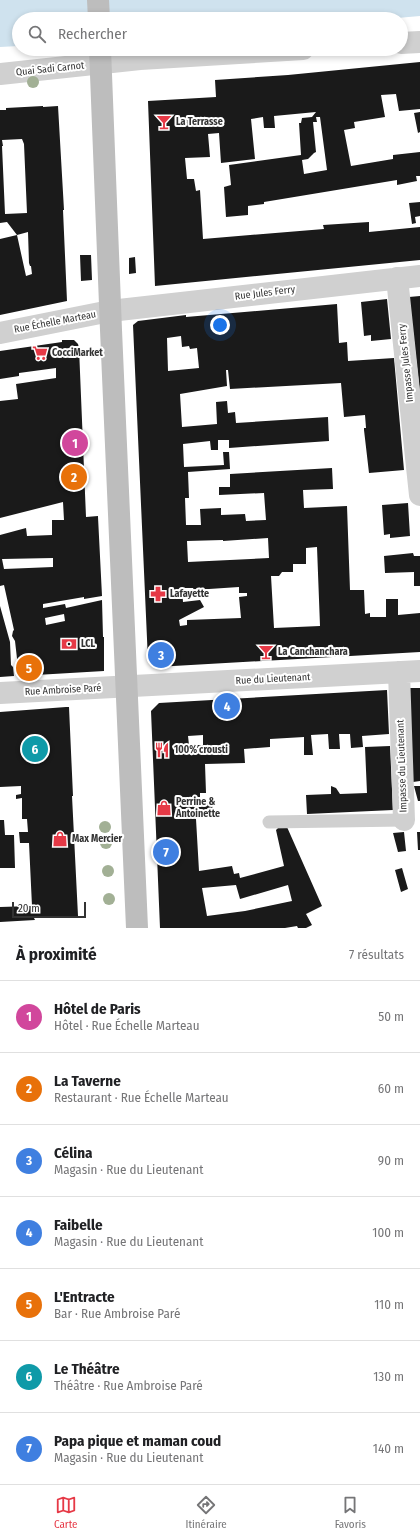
<!DOCTYPE html>
<html lang="fr">
<head>
<meta charset="utf-8">
<style>
	body { margin:0; font-family:"Fira Sans Condensed",sans-serif; background:#f2f2f2; color:#202124 }
	.scale { position:absolute; left:12px; bottom:10px; width:74px; box-sizing:border-box; padding-left:4px; border:2px solid #333; border-top:0; font-size:11px; line-height:14px; white-space:nowrap; color:#333; -webkit-text-stroke:3px #fff; paint-order:stroke }
	.you { position:absolute; left:220px; top:325px; width:14px; height:14px; margin:-10px; border:3px solid #fff; border-radius:50%; background:#1a73e8; box-shadow:0 0 0 6px #1a73e833 }
	.badge { display:grid; place-items:center; width:26px; height:26px; border-radius:50%; background:#e63946; color:#fff; font-size:13px; font-weight:700 }
	.pin { position:absolute; translate:-50% -50%; border:2px solid #fff; box-shadow:0 1px 4px #0006 }
	.list { margin:0; padding:0; list-style:none }
	h2 { display:flex; justify-content:space-between; align-items:center; height:52px; margin:0; padding:0 16px; font-size:17px }
	h2 small { font-size:13px; font-weight:400; color:#757577 }
	.list li { display:grid; grid-template-columns:26px 1fr auto; gap:12px; align-items:center; box-sizing:border-box; height:72px; padding:0 16px; border-top:1px solid #e0e0e0 }
	.list b { display:block; font-size:15px; white-space:nowrap }
	.list p { margin:0; font-size:13px; white-space:nowrap; color:#757577 }
	.list em { font-size:13px; font-style:normal; color:#757577 }
	.icon { flex:none; width:22px; height:22px; fill:none; stroke:currentColor; stroke-width:2; stroke-linecap:round; stroke-linejoin:round }
	.map { position:relative; flex:none; width:420px; height:928px; overflow:hidden }
	.search { position:absolute; background:#fff; box-shadow:0 2px 6px #0003; left:12px; right:12px; top:12px; height:44px; display:flex; align-items:center; gap:10px; box-sizing:border-box; padding:0 14px; border-radius:22px; color:#757577; font-size:15px }
	.sheet { height:556px; background:#fff }
	nav { display:flex; justify-content:space-around; align-items:center; box-sizing:border-box; height:56px; border-top:1px solid #e0e0e0; background:#fff; font-size:11px; color:#757577 }
	nav a { display:grid; justify-items:center; gap:2px }
	nav .on { color:#e63946 }
	.map>svg:first-child { display:block }
	.water { fill:#cfe2ee }
	.building { fill:#1a1a1a; fill-rule:evenodd }
	.lines { fill:none; stroke-linecap:round; stroke-linejoin:round }
	.service { stroke:#d0d0d0; stroke-width:13 }
	.minor { stroke:#d0d0d0; stroke-width:22 }
	.tertiary { stroke:#d0d0d0; stroke-width:22 }
	.secondary { stroke:#bdbdbd; stroke-width:22 }
	.tree { fill:#a2b095 }
	.labels { text-anchor:middle; dominant-baseline:central; stroke-width:4; stroke-linejoin:round; paint-order:stroke }
	.street-label { font-size:10px; fill:#333; stroke:#fff }
	.poi-label { font-size:10px; font-weight:bold; fill:#333; stroke:#fff; text-anchor:start }
</style>
</head>
<body>
<div class="map">
<svg width="420" height="928" viewBox="0 0 420 928">
	<rect width="100%" height="100%" fill="#fff"/>
	<path class="water" d="M0 0H420V16L386 19H19V46L0 47Z"/>
	<path class="building" d="M420 62V109L399 111 396 94 381 95 385 117 354 122 355 128 344 130 351 166 393 159V155L420 152V176H416L417 181 397 185V180L264 202V204L248 206V215L226 217 224 187 231 185 229 165 301 155 299 123H301L302 118 312 117 316 112 274 116 275 128H264L263 117 251 119 255 159 221 163 219 133 208 134 210 157 185 158 187 179H194L196 191 200 190 203 239 324 229 323 225 369 222V232L420 227V260L155 286 148 101 216 97 215 80 288 75ZM316 117H320L327 170 304 174 302 160 308 159 314 153 316 152 313 122H317Z
		M43 106V107L58 106 64 210H63L67 301 0 315V239L17 235 7 222 0 223V110H6V108ZM22 139 24 144 27 213 5 214 2 146H3L2 140ZM28 232 29 263 30 266H31L32 274 26 276 17 235Z
		M420 112V132L418 133 414 113Z
		M420 202V216L415 217 416 223 412 224 409 203Z
		M80 255H91L92 280 81 281Z
		M135 257 136 273 129 274V258Z
		M420 296V393L409 297Z
		M387 299 391 339 371 341V335L364 336 361 302Z
		M337 304 339 343 347 342 348 361 394 358 404 470 369 473 364 430V428H366L365 415 344 417 341 383 230 389 228 370H226L227 386 180 394 182 427 217 424 216 402 227 401 228 413 235 412 236 423 328 417 329 441 229 448V440H218V450H211L210 441 183 444 184 467 224 465 223 452H229L230 469 188 472 189 498H185L186 525H201L200 509 221 508V515L245 514 246 521 266 520 264 493 219 495V487H230V474L332 468 333 489 303 490 304 508 347 506 350 590H364L365 614 370 613V617H386V599H398V615L420 613V652L156 667 148 661 133 325 138 321 186 315V317ZM181 336 182 347 189 346 190 349 197 348 199 368 168 371 167 338ZM268 538 269 558 188 562 187 541 223 540V541ZM317 547 320 626 274 628 271 576H279L282 572H293V564H306V548ZM239 587V593H247V596L239 597 241 618 187 620V625L180 626 179 620 204 607 200 600 183 602 182 588H193L194 590Z
		M62 340H74L78 344 79 348 86 517 98 516V517L102 596 84 599V597L43 604V608L65 604 66 608 102 600 103 637H104V671L19 676 15 641 12 636 13 631 14 630 4 585 0 586V535L26 528 27 536 52 535V520H64L63 502 0 518V401L18 399 16 384 56 378V368L19 373V376L0 379V351L62 342ZM53 558V567L4 569 2 559ZM64 614 65 621 46 625 45 618Z
		M408 503 410 536 390 538V534L384 535 382 505Z
		M413 553 414 556H420V586H414V572L385 573 384 556Z
		M0 606 10 642 11 665 13 667 14 676 0 677Z
		M408 688H420V781L413 782Z
		M387 690 389 734 362 736 363 747 351 748 350 734H339L340 749H329L328 734 311 735 313 755H304V737L270 739V747L244 749 245 763 205 764 206 793H200V801L212 802 213 813 196 819 199 871 232 866 234 874 239 873 240 878 284 866 276 830 279 827H287L322 906 306 914 312 925 306 928H298L297 926 285 928H160L151 711 159 703ZM203 735V745H189L188 736ZM236 885 240 899 288 885 292 901 245 911 207 916 202 888Z
		M66 707H69L73 796H72L78 916 34 918 35 920 0 922V907L32 906 29 843H20L19 832H28L27 819H22V798L16 799V795L21 794V786L0 787V712Z
		M390 746 393 810 307 814 306 795 331 794V786L336 788 340 794 367 793 365 747Z
		M414 786H420V801H418Z
		M0 820H4L5 835H14L15 868H0Z
		M404 832 406 851 398 852 393 833Z
		M417 832H420V850H418Z
		M402 868 408 889 401 892 395 870Z"/>
	<g class="lines">
		<path class="service" d="M269 822 404 820"/>
		<path class="minor" d="M397 278 420 495
			M0 333 110 311 420 276
			M399 672 404 820
			M0 693 420 671"/>
		<path class="tertiary" d="M401 43 420 42
			M0 74 140 59 303 49"/>
		<path class="secondary" d="M98 0 99 19
			M100 49 111 330 137 928"/>
	</g>
	<g class="tree">
		<circle cx="33" cy="82" r="6"/>
		<circle cx="105" cy="827" r="6"/>
		<circle cx="106" cy="843" r="6"/>
		<circle cx="108" cy="871" r="6"/>
		<circle cx="109" cy="899" r="6"/>
	</g>
	<defs>
		<g id="bar-bare" transform="scale(1.2)"><path d="M-6-5H6L.8 .8V4.5H3.5V6h-7V4.5H-.8V.8Z" fill="#e63946" stroke="#fff" stroke-width="2.5" paint-order="stroke"/></g>
		<g id="supermarket-bare" transform="scale(1.2)"><path d="M-6-5.5h2.5l.6 2H6L4.5 2H-2.5L-4.4-4H-6ZM-1.5 3.2a1.3 1.3 0 1 0 .1 0ZM3 3.2a1.3 1.3 0 1 0 .1 0Z" fill="#e63946" stroke="#fff" stroke-width="2.5" paint-order="stroke"/></g>
		<g id="pharmacy-bare" transform="scale(1.2)"><path d="M-2-6h4v4h4v4h-4v4h-4v-4h-4v-4h4Z" fill="#e63946" stroke="#fff" stroke-width="2.5" paint-order="stroke"/></g>
		<g id="bank-bare" transform="scale(1.2)"><path d="M-6-4H6V4H-6ZM0-2.3a2.3 2.3 0 1 0 0 4.6a2.3 2.3 0 1 0 0-4.6Z" fill="#e63946" stroke="#fff" stroke-width="2.5" paint-order="stroke"/></g>
		<g id="restaurant-bare" transform="scale(1.2)"><path d="M-5-6h1v4h1v-4h1v4h1v-4h1v5L-1.5 .5V6h-2V.5L-5-1ZM5-6V6H3V1.5H1.5Q1.5-4 5-6Z" fill="#e63946" stroke="#fff" stroke-width="2.5" paint-order="stroke"/></g>
		<g id="shop-bare" transform="scale(1.2)"><path d="M-5-2.5h2.3a2.7 3.5 0 0 1 5.4 0H5L5.5 6h-11ZM-1.5-2.5h3a1.5 2.3 0 0 0-3 0Z" fill="#e63946" stroke="#fff" stroke-width="2.5" paint-order="stroke"/></g>
	</defs>
	<g fill-rule="evenodd">
		<use href="#bar-bare" x="164" y="122"/>
		<use href="#supermarket-bare" x="40" y="353"/>
		<use href="#pharmacy-bare" x="158" y="594"/>
		<use href="#bank-bare" x="69" y="644"/>
		<use href="#bar-bare" x="266" y="652"/>
		<use href="#restaurant-bare" x="162" y="750"/>
		<use href="#shop-bare" x="164" y="808"/>
		<use href="#shop-bare" x="60" y="839"/>
	</g>
	<g class="labels">
		<g class="street-label">
			<text transform="translate(50 69) rotate(-6)">Quai Sadi Carnot</text>
			<text transform="translate(265 293) rotate(-7)">Rue Jules Ferry</text>
			<text transform="translate(55 322) rotate(-11)">Rue Échelle Marteau</text>
			<text transform="translate(406 363) rotate(-96)">Impasse Jules Ferry</text>
			<text transform="translate(273 679) rotate(-3)">Rue du Lieutenant</text>
			<text transform="translate(63 690) rotate(-3)">Rue Ambroise Paré</text>
			<text transform="translate(402 766) rotate(-92)">Impasse du Lieutenant</text>
		</g>
		<g class="poi-label">
			<text x="176" y="122">La Terrasse</text>
			<text x="52" y="353">CocciMarket</text>
			<text x="170" y="594">Lafayette</text>
			<text x="81" y="644">LCL</text>
			<text x="278" y="652">La Canchanchara</text>
			<text x="174" y="750">100% crousti</text>
			<text x="176" y="802">Perrine &amp;<tspan x="176" dy="12">Antoinette</tspan></text>
			<text x="72" y="839">Max Mercier</text>
		</g>
	</g>
</svg>
<div class="scale">20 m</div>
<div class="you"></div>
<div class="pin badge" style="left:75px;top:443px;background:#d1479c">1</div>
<div class="pin badge" style="left:74px;top:477px;background:#e8710a">2</div>
<div class="pin badge" style="left:161px;top:655px;background:#3f7fe0">3</div>
<div class="pin badge" style="left:227px;top:706px;background:#3f7fe0">4</div>
<div class="pin badge" style="left:29px;top:668px;background:#e8710a">5</div>
<div class="pin badge" style="left:35px;top:749px;background:#0f9aa8">6</div>
<div class="pin badge" style="left:166px;top:852px;background:#3f7fe0">7</div>
<div class="search"><svg class="icon" aria-label="search" viewBox="0 0 24 24"><circle cx="10" cy="10" r="6"/><path d="M15 15l6 6"/></svg>Rechercher</div>
</div>
<section class="sheet">
<h2>À proximité<small>7 résultats</small></h2>
<ul class="list">
<li><span class="badge" style="background:#d1479c">1</span><div><b>Hôtel de Paris</b><p>Hôtel · Rue Échelle Marteau</p></div><em>50 m</em></li>
<li><span class="badge" style="background:#e8710a">2</span><div><b>La Taverne</b><p>Restaurant · Rue Échelle Marteau</p></div><em>60 m</em></li>
<li><span class="badge" style="background:#3f7fe0">3</span><div><b>Célina</b><p>Magasin · Rue du Lieutenant</p></div><em>90 m</em></li>
<li><span class="badge" style="background:#3f7fe0">4</span><div><b>Faibelle</b><p>Magasin · Rue du Lieutenant</p></div><em>100 m</em></li>
<li><span class="badge" style="background:#e8710a">5</span><div><b>L'Entracte</b><p>Bar · Rue Ambroise Paré</p></div><em>110 m</em></li>
<li><span class="badge" style="background:#0f9aa8">6</span><div><b>Le Théâtre</b><p>Théâtre · Rue Ambroise Paré</p></div><em>130 m</em></li>
<li><span class="badge" style="background:#3f7fe0">7</span><div><b>Papa pique et maman coud</b><p>Magasin · Rue du Lieutenant</p></div><em>140 m</em></li>
</ul>
</section>
<nav>
<a class="on"><svg class="icon" aria-label="map" viewBox="0 0 24 24"><path d="M3 6l6-2 6 2 6-2v14l-6 2-6-2-6 2zM9 4v14M15 6v14"/></svg>Carte</a>
<a><svg class="icon" aria-label="directions" viewBox="0 0 24 24"><path d="M12 3l9 9-9 9-9-9zM9 14v-3h6M13 9l2 2-2 2"/></svg>Itinéraire</a>
<a><svg class="icon" aria-label="saved" viewBox="0 0 24 24"><path d="M7 4h10v16l-5-4-5 4z"/></svg>Favoris</a>
</nav>
</body>
</html>
